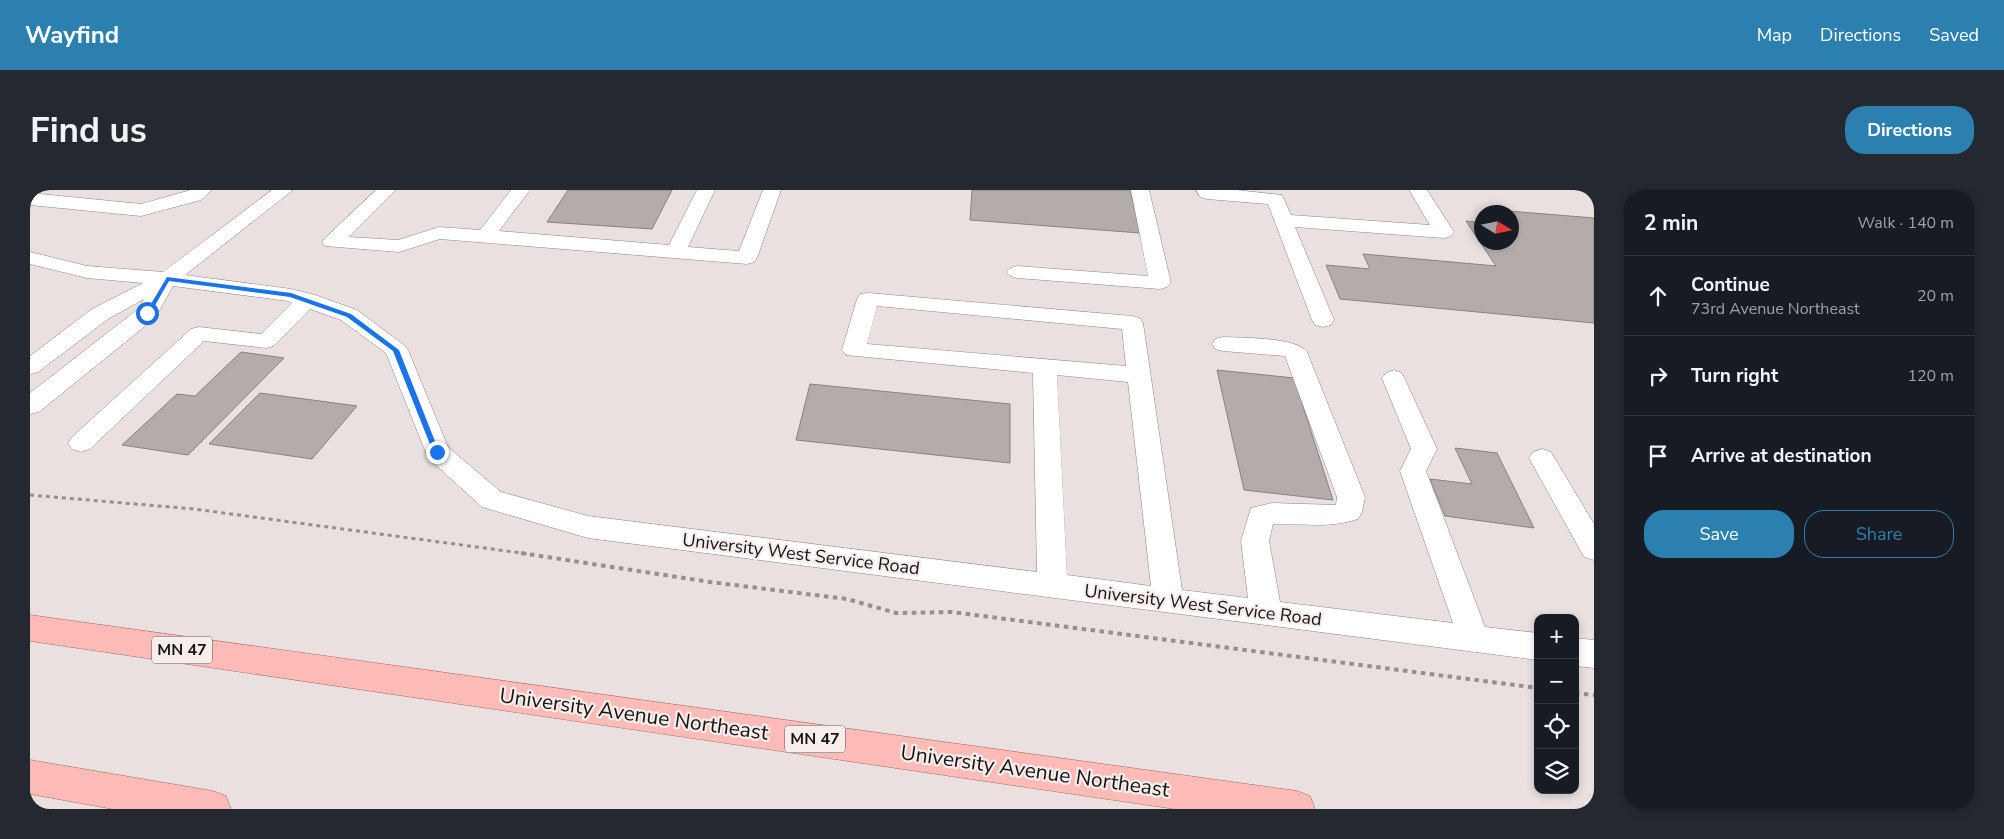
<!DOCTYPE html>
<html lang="en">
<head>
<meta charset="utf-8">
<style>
	body { margin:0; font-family:"Nunito Sans",sans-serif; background:#242831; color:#f1f3f6 }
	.controls { position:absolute; right:15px; bottom:15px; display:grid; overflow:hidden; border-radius:10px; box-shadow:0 2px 8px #0003 }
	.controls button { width:45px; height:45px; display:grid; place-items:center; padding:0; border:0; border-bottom:1px solid #363941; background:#171b24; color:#f1f3f6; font:25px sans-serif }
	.compass { position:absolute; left:1444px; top:15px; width:45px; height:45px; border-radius:50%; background:#171b24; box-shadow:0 2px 8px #0003; rotate:100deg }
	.stop { position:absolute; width:15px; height:15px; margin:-11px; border:4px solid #1a73e8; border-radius:50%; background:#fff }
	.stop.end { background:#1a73e8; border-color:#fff; box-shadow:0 1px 5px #0008 }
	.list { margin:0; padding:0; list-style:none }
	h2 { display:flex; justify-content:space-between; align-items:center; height:65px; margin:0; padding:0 20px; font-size:21px }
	h2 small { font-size:16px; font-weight:400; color:#9ea1a6 }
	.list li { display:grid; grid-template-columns:32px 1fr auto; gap:15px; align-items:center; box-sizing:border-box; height:80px; padding:0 20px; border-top:1px solid #363941 }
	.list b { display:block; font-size:19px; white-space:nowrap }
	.list p { margin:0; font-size:16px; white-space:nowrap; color:#9ea1a6 }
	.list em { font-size:16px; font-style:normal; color:#9ea1a6 }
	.actions { display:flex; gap:10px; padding:15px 20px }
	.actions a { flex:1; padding:11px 0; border:1px solid #2c80b0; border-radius:20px; text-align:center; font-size:18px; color:#2c80b0 }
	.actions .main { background:#2c80b0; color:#fff }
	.icon { flex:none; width:28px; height:28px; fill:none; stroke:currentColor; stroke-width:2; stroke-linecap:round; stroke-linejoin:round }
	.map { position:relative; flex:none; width:1564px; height:619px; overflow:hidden; border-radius:20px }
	header { display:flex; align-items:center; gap:30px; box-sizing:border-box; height:70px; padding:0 25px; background:#2c80b0; color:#fff }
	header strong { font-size:24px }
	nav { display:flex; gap:28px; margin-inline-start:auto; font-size:18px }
	.intro { display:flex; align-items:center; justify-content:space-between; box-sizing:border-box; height:120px; padding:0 30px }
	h1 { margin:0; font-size:35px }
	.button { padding:12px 22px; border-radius:20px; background:#2c80b0; color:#fff; font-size:18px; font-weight:700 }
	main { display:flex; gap:30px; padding:0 30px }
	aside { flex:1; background:#171b24; border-radius:20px; box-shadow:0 2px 8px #0003 }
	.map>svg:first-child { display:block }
	.building { fill:#b4acab; stroke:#898180 }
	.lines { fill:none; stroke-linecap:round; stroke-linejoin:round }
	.minor-casing { stroke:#8f8786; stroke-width:1 }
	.major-casing { stroke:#ab635e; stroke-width:1 }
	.path-far1 { stroke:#968f8e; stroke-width:3; stroke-dasharray:4 4; stroke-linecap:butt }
	.path { stroke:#968f8e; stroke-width:4; stroke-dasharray:4.5 4.5; stroke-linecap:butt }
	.minor { fill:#fff; fill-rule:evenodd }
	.major { fill:#fcbbb6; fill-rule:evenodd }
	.route { fill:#1a73e8 }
	.labels { text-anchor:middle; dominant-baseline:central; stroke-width:4.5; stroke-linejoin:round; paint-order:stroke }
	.shield { fill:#f6edec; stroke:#5a5555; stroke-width:1 }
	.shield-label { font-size:16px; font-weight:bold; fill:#171414 }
	.street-label { font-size:18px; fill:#171414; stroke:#f6edec }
	.near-street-label { font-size:21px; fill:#171414; stroke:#f6edec }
</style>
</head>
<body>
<header>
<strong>Wayfind</strong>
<nav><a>Map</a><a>Directions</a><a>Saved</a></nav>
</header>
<div class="intro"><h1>Find us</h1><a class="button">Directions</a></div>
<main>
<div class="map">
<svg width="1564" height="619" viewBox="0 0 1564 619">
	<rect width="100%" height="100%" fill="#e9e0df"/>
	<path class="building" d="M538 0H642L622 39 517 32Z
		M942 0H1102L1110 43 940 30Z
		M1466 20 1564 28V133L1310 109 1296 75 1340 79 1333 64 1466 76 1436 31 1452 33V52H1482V22H1468Z
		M211 162 254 168 158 265 92 255 147 204 165 206Z
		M1187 180 1264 188 1303 310 1214 300Z
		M780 194 980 214V273L766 250Z
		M230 203 327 216 282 269 179 254Z
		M1425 258 1467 263 1504 338 1415 326 1400 289 1442 294Z"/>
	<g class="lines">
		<g class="minor-casing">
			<path id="minor" d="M161 0H182L171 10 111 26 0 15V3L111 14Z
				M242 0H263L155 85 261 99 285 105 327 120 374 155 378 160 418 257 471 302 558 326 1007 382 1003 183 816 165 812 160 827 109 830 104 838 103 1102 126 1110 128 1113 133 1152 400 1218 408 1211 351 1221 318 1242 313 1306 315 1307 307 1255 166 1193 161 1185 159 1182 154 1185 149 1193 147C1211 148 1267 147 1277 162L1335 307 1332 322 1328 329C1297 339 1274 333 1243 334L1239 351 1250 412 1423 433 1370 281 1381 259 1352 188 1356 183 1364 180 1372 183 1407 259 1396 281 1455 437 1508 443V470L558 348 452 317 398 268 356 163 311 130 280 119 244 156 236 158 174 151 60 259 51 262 42 259 38 253 42 247 161 139 169 137 231 144 262 113 258 111 143 96 125 128 9 222 0 224V203L108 119 114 109 78 129 8 182 0 184V166L62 119 113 93 57 88 0 74V62L57 76 133 82ZM847 116 1092 139 1096 176 837 154ZM1027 185 1098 192 1121 396 1037 385Z
				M346 0H366L319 47 368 50 409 37 450 40 481 0H500L469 41 639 55 667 0H685L658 57 709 61 733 0H751L727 68 724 72 717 74 410 49 369 62 295 56 292 52 295 48Z
				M1101 0H1119L1141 93 1137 97 1130 99 987 88 980 86 977 82 980 78 987 76 1118 86Z
				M1166 0H1206L1252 5 1261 25 1400 35 1379 0H1397L1424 42 1421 46 1414 48 1265 37 1304 130 1301 135 1293 137 1285 135 1282 130 1238 14 1177 9 1170 7Z
				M1512 259 1521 262 1564 334V370L1554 367 1499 268 1503 262Z
				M1545 448 1564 450V478L1545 476Z"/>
		</g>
		<g class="major-casing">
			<path id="major" d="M0 425 1267 601 1280 606 1285 619H1145L0 451Z
				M0 570 183 601 196 606 201 619H83L0 604Z"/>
		</g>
		<path class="path-far1" d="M0 305 164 319 499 364"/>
		<path class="path" d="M491 363 680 392 817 409 866 423 922 422 1508 498
			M1545 503 1564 505"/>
		<use href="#minor" class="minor"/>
		<use href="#major" class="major"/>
	</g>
	<path class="route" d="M137 87 261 103 321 124 369 160 410 264 403 262 363 161 317 127 260 107 139 91 120 124H115Z"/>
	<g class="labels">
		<g class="shield">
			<rect x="122" y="446.5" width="60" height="27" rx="4"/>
			<rect x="755" y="535.5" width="60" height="27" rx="4"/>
		</g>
		<g class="shield-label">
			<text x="152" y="460">MN 47</text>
			<text x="785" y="549">MN 47</text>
		</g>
		<g class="street-label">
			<text transform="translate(771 364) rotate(7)">University West Service Road</text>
			<text transform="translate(1173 415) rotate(7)">University West Service Road</text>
		</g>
		<g class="near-street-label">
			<text transform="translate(604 524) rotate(8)">University Avenue Northeast</text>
			<text transform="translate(1005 581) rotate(8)">University Avenue Northeast</text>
		</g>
	</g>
</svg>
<div class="controls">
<button>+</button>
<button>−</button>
<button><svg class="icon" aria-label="locate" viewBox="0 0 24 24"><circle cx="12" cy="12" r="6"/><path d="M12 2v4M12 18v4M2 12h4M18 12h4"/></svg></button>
<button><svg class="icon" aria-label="layers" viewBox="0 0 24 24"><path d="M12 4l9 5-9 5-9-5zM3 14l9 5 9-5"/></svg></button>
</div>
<svg class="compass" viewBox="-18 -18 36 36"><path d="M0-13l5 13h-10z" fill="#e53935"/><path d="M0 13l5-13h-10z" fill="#9ea1a6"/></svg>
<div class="stop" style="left:117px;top:123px"></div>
<div class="stop end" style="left:407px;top:262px"></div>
</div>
<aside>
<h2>2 min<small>Walk · 140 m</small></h2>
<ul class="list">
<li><svg class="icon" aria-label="ahead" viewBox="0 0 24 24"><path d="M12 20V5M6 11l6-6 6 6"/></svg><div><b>Continue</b><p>73rd Avenue Northeast</p></div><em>20 m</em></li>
<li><svg class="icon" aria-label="right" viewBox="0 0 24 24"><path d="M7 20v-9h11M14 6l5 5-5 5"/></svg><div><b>Turn right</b></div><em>120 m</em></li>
<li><svg class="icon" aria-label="arrive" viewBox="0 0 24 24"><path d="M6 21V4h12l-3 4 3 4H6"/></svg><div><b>Arrive at destination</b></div></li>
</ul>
<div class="actions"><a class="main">Save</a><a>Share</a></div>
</aside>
</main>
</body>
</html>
